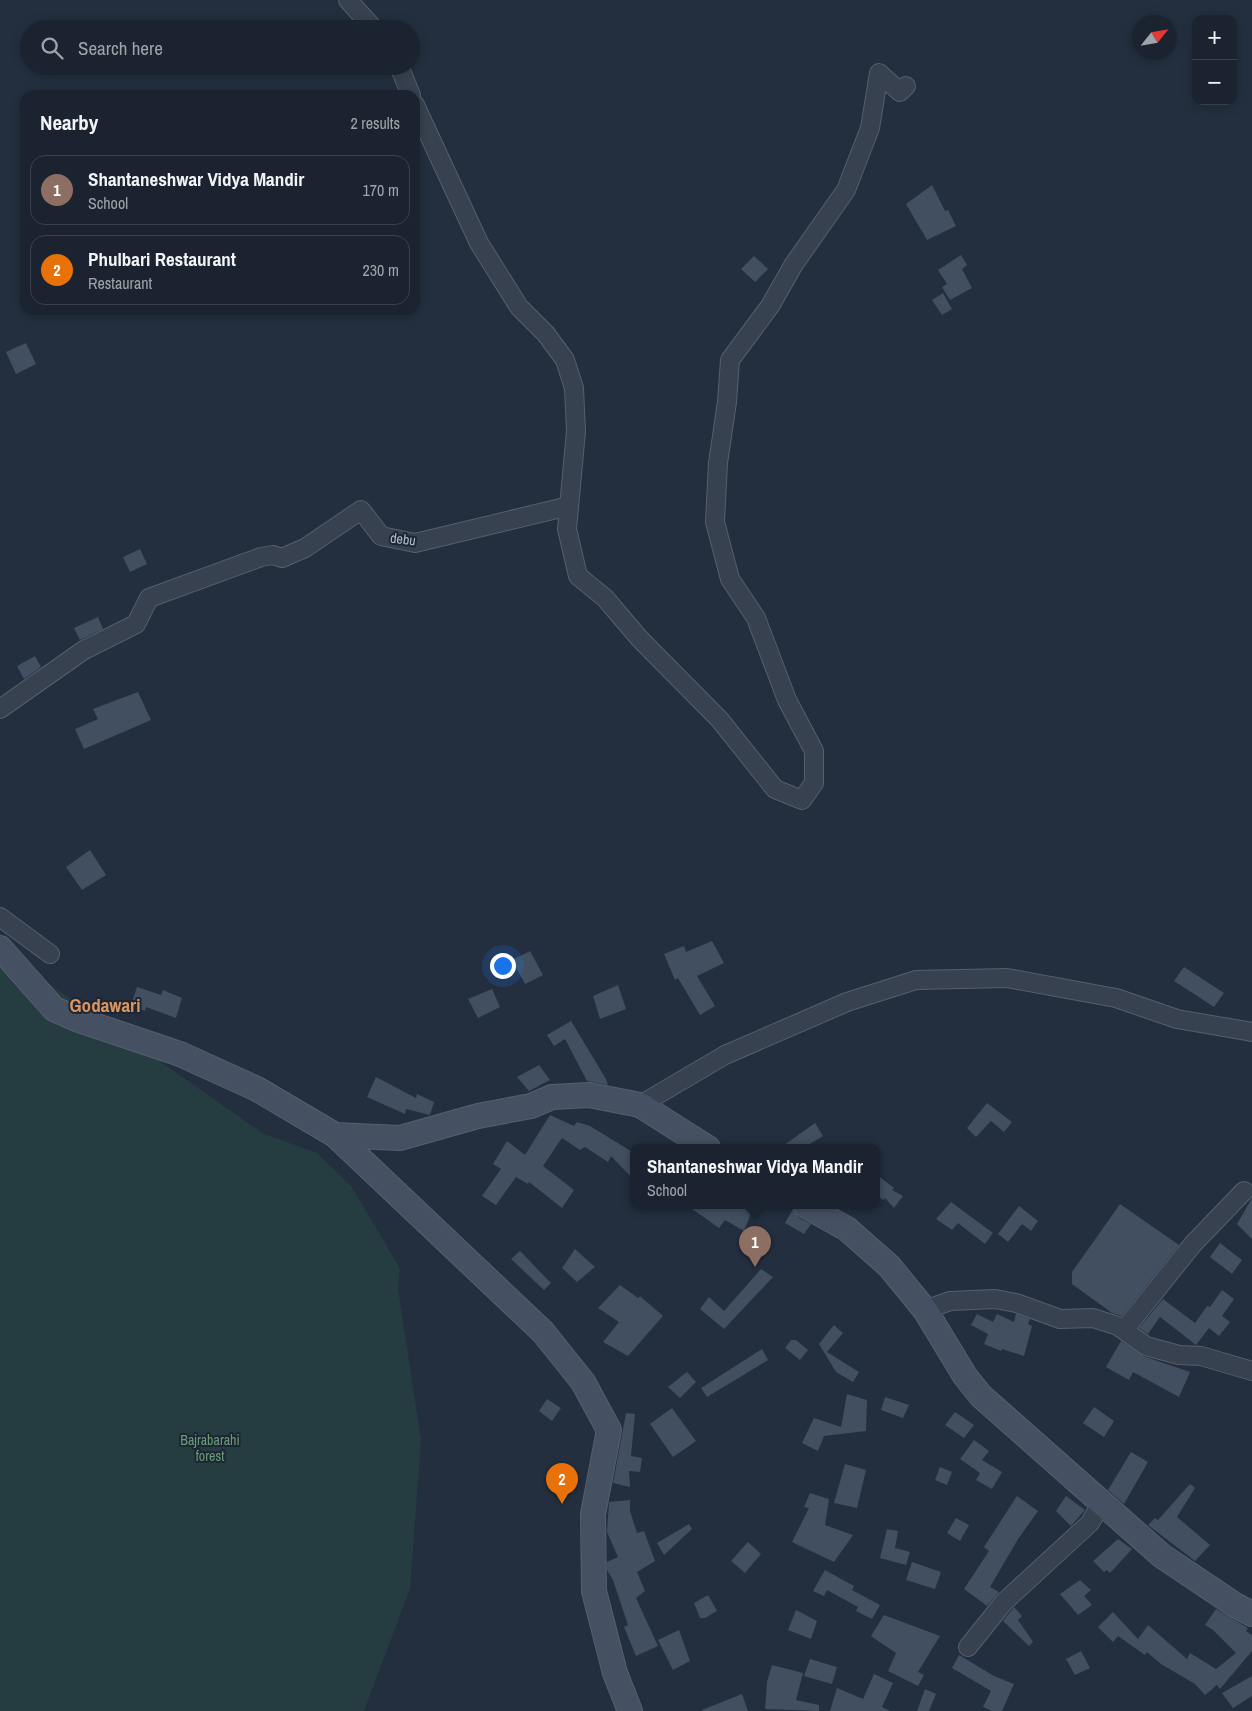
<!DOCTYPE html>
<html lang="en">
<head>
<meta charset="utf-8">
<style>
	body { margin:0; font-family:"Archivo Narrow",sans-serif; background:#272f3b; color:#f1f3f6 }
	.controls { position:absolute; right:15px; top:15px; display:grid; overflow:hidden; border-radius:10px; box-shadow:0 2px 12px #0003 }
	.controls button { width:45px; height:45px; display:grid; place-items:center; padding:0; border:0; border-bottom:1px solid #38404b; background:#1a232f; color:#f1f3f6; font:25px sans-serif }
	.compass { position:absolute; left:1132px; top:15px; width:45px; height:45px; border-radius:50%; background:#1a232f; box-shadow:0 2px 12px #0003; rotate:59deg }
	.you { position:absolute; left:502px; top:965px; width:18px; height:18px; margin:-12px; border:4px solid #fff; border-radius:50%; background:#1a73e8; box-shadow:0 0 0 8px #1a73e833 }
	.badge { display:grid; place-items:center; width:32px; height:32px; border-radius:50%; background:#8c9099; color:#fff; font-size:16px; font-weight:700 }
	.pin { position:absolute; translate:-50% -41px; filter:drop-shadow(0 1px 2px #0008) }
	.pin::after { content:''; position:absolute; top:26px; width:18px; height:15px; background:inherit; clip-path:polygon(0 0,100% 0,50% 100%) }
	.popup { position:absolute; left:630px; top:1144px; width:250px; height:65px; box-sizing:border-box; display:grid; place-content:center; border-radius:10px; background:#1a232f; filter:drop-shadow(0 1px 4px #0005); font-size:16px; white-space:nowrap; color:#9fa4aa }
	.popup b { font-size:19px; color:#f1f3f6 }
	.popup::after { content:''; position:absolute; left:50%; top:100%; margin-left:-10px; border:10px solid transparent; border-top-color:#1a232f }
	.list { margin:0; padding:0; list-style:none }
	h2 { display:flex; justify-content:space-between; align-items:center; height:65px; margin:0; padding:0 20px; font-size:21px }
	h2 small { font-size:16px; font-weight:400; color:#9fa4aa }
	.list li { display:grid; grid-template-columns:32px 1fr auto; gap:15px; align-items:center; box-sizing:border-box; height:70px; margin:0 10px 10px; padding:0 10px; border:1px solid #38404b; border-radius:15px }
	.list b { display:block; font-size:19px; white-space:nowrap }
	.list p { margin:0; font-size:16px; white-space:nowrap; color:#9fa4aa }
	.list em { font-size:16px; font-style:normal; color:#9fa4aa }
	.icon { flex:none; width:28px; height:28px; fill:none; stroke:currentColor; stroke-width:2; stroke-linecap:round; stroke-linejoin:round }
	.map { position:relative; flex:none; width:1252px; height:1711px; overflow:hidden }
	.search { position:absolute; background:#1a232f; box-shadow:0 2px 12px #0003; left:20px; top:20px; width:400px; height:55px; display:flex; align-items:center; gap:12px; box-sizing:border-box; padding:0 18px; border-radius:28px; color:#9fa4aa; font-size:19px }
	.panel { position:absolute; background:#1a232f; box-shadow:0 2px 12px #0003; left:20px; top:90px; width:400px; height:225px; border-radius:15px }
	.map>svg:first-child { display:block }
	.green { fill:#253d40 }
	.building { fill:#424f61 }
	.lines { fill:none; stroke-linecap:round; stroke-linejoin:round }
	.street-casing { stroke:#555f6d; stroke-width:20 }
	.secondary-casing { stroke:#555f6d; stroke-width:26 }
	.street { stroke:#37414f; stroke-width:18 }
	.secondary { stroke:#455062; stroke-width:24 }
	.labels { text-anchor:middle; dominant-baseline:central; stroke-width:4; stroke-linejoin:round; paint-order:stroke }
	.street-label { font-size:14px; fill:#b3bcca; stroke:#1c2634 }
	.park-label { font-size:14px; fill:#6a9c75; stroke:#1c2634 }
	.district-label { font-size:19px; font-weight:bold; fill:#d9955f; stroke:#1c2634 }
</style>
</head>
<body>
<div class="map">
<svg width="1252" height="1711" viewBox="0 0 1252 1711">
	<rect width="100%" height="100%" fill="#232f3f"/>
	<path class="green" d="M0 945 22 965 264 1134 317 1153 351 1186 378 1231 400 1269 398 1289 421 1440 410 1589 364 1711H0Z"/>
	<path class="building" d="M932 185 945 211 948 210 956 226 927 240 906 204Z
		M961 255 967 265 962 269 972 288 950 300 942 287 947 284 938 270Z
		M754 256 768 269 755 282 741 269Z
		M943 293 952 309 942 315 932 300Z
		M26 343 36 364 16 374 6 352Z
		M140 549 147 564 130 572 123 557Z
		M98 617 103 629 80 640 74 628Z
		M35 656 41 667 24 679 17 666Z
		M138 692 151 720 84 749 75 729 98 719 93 709Z
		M90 850 106 875 82 890 66 867Z
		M712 941 724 963 697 976 715 1006 700 1015 678 978 675 980 664 954 684 946 686 952Z
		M530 951 543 975 525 984 512 960Z
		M1184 967 1224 993 1214 1007 1174 981Z
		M618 985 626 1009 600 1019 593 996Z
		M137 987 161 995 163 990 182 998 176 1018 146 1007 145 1011 131 1005Z
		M492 989 500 1007 478 1018 468 999Z
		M571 1021 606 1079 608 1085 587 1081 565 1039 554 1046 547 1035Z
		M539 1065 550 1080 529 1091 517 1077Z
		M376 1077 416 1098 417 1094 434 1102 430 1115 406 1109 405 1114 367 1097Z
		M987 1103 1012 1122 1004 1132 991 1121 976 1137 967 1128Z
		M550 1115 574 1126 577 1122 590 1126 634 1153V1180L611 1156 608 1162 585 1147 580 1150 562 1138 543 1166 574 1190 562 1208 529 1182 528 1184 516 1177 496 1205 482 1196 501 1169 493 1164 507 1141 525 1155Z
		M815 1123 823 1136 803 1148H780Z
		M876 1174 894 1188 892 1190 903 1196 894 1208 885 1198 883 1200 876 1194Z
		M1252 1198V1239L1237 1224Z
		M951 1202 993 1233 985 1244 958 1223 952 1230 936 1219Z
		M1120 1204 1179 1245 1122 1316 1112 1313 1072 1284V1272Z
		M688 1206H754L744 1231 725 1220 719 1228Z
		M1019 1206 1038 1221 1031 1231 1022 1224 1008 1242 998 1234Z
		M793 1209 799 1218 811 1224 804 1234 785 1223Z
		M1220 1243 1242 1260 1232 1274 1210 1257Z
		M575 1249 595 1267 577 1282 562 1268Z
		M520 1251 551 1283 544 1290 511 1259Z
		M761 1269 773 1277 724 1329 700 1309 709 1297 724 1311Z
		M620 1285 638 1298 640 1296 663 1316 628 1356 603 1342 619 1322 598 1308Z
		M1222 1290 1234 1299 1222 1316 1230 1322 1219 1336 1209 1328 1196 1345 1160 1317 1148 1334 1139 1328 1163 1299 1195 1323 1207 1306 1210 1307Z
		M977 1314 993 1322 997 1314 1014 1322 1016 1314 1030 1319 1028 1324 1032 1326 1024 1356 1002 1349 1001 1351 984 1344 988 1334 971 1325Z
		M834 1325 843 1333 827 1352 859 1372 853 1382 836 1372 819 1344Z
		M791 1340H796L808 1350 800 1360 785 1348Z
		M1121 1341 1143 1356 1190 1372 1179 1397 1133 1372 1129 1380 1106 1367Z
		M762 1349 768 1360 707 1397 701 1388Z
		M687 1372 696 1382 680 1398 668 1387Z
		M847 1394 867 1400 866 1431 824 1436 818 1451 802 1443 814 1418 841 1427Z
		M885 1397 909 1405 903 1418 881 1410Z
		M547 1399 561 1408 552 1421 539 1411Z
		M1094 1407 1114 1421 1104 1437 1083 1423Z
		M672 1408 696 1441 673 1457 650 1424Z
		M955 1412 974 1425 964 1438 945 1425Z
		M626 1413 635 1414 631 1456 642 1458 640 1472 629 1471 630 1487 613 1483Z
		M974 1440 989 1451 982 1460 1002 1472 992 1489 976 1480 980 1473 960 1459Z
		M1131 1452 1148 1462 1124 1504 1108 1490Z
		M845 1464 866 1470 857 1508 834 1503Z
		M940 1467 952 1472 947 1485 935 1480Z
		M1190 1484 1195 1488 1177 1517 1210 1545 1195 1561 1148 1525 1155 1518 1158 1520Z
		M810 1493 829 1499 825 1525 853 1535 834 1562 792 1542 809 1508 804 1507Z
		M1017 1496 1038 1511 1018 1539 990 1587 999 1592 987 1606 964 1589 989 1551 984 1547Z
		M1066 1496 1085 1510 1071 1526 1056 1511Z
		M630 1500V1511L637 1533 644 1531 655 1561 637 1572 645 1591 636 1598 658 1646 636 1656 624 1627 628 1625 613 1580 607 1570V1562L618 1557 607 1532 609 1502Z
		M956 1518 969 1525 960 1541 947 1533Z
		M689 1524 692 1529 664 1555 657 1543Z
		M887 1529 898 1531 895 1548 910 1552 906 1565 880 1558Z
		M1118 1539 1132 1549 1110 1573 1107 1570 1104 1572 1093 1561Z
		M748 1542 761 1554 745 1573 731 1561Z
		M912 1562 941 1572 935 1589 906 1580Z
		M825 1570 854 1586 852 1590 880 1605 872 1619 856 1611 858 1607 827 1590 824 1596 813 1591Z
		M1080 1580 1091 1590 1084 1596 1092 1605 1078 1615 1060 1594Z
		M708 1595 717 1611 705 1618H700L694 1603Z
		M1014 1607 1022 1616 1018 1620 1033 1642 1029 1646 1003 1621Z
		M1216 1609 1248 1628 1246 1631 1252 1635V1651L1220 1689 1217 1685 1205 1695 1195 1684 1161 1664 1147 1652 1145 1655 1118 1636 1113 1642 1098 1627 1113 1612 1138 1639 1148 1625 1187 1659 1190 1653 1216 1669 1236 1653 1213 1630 1205 1625Z
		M796 1610 817 1621 811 1639 788 1630Z
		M884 1615 940 1636 918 1672 924 1675 918 1686 888 1671 896 1653 871 1636Z
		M679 1630 690 1661 673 1670 658 1640Z
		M1081 1651 1090 1668 1075 1675 1066 1659Z
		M959 1655 994 1676 1014 1684 1002 1711H992L983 1707 991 1691 952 1668Z
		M810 1659 837 1667 832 1684 804 1676Z
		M772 1665 803 1673 796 1700 819 1705V1711L765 1709 767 1682Z
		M874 1674 893 1683 882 1707 890 1711H830L837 1688 863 1699Z
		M1252 1676V1696L1233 1708 1222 1693Z
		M925 1689 936 1694 929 1711H917Z
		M742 1694 748 1711H702V1710Z"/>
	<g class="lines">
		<g class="street-casing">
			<path id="street" d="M348 0 374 29
				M399 66 411 95
				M415 105 479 243 519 307 546 334 565 360 574 388 576 431 567 529 578 576 605 598 639 638 720 720 775 789 802 800 814 783V751L787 700 756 618 730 579 715 522 718 463 727 402 730 360 770 306 794 264 846 190 870 128 879 73 900 92 906 86
				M0 709 84 650 136 624 149 598 261 557 273 555 282 558 305 548 361 510 381 536 415 543 569 506
				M0 917 50 954
				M640 1105 725 1055 847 1002 916 980 1007 978 1116 998 1177 1019 1252 1032
				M925 1310 950 1301 995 1299 1016 1303 1060 1319 1093 1318 1118 1326 1146 1346 1179 1355 1201 1356 1252 1371
				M1124 1330 1193 1244 1244 1191
				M968 1647 1004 1602 1090 1523 1101 1504"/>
		</g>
		<g class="secondary-casing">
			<path id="secondary" d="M0 948 54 1009 79 1020 180 1054 257 1089 335 1135 400 1138 478 1116 531 1106 552 1097 589 1095 640 1105 708 1148
				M335 1135 543 1332 583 1382 609 1430 593 1514 594 1591 615 1673 630 1711
				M806 1206 847 1229 889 1266 925 1310 965 1376 981 1396 1162 1556 1235 1605 1252 1614"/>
		</g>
		<use href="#street" class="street"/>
		<use href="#secondary" class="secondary"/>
	</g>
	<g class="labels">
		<g class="street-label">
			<text transform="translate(403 539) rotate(7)">debu</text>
		</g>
		<g class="park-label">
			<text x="210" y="1440">Bajrabarahi<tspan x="210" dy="16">forest</tspan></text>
		</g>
		<g class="district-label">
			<text x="105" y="1005">Godawari</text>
		</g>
	</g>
</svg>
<div class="controls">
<button>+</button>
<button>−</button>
</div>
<svg class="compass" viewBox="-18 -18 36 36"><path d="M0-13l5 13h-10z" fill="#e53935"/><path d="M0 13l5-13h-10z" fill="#9fa4aa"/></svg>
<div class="you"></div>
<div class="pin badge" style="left:755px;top:1267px;background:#8d6e63">1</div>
<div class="popup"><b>Shantaneshwar Vidya Mandir</b>School</div>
<div class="pin badge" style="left:562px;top:1504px;background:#e8710a">2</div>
<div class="search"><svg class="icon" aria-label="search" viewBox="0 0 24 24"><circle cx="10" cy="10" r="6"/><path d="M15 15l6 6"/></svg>Search here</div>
<section class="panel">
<h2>Nearby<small>2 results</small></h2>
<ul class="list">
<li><span class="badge" style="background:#8d6e63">1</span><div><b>Shantaneshwar Vidya Mandir</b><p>School</p></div><em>170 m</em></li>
<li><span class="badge" style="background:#e8710a">2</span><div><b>Phulbari Restaurant</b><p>Restaurant</p></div><em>230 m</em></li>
</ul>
</section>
</div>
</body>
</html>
